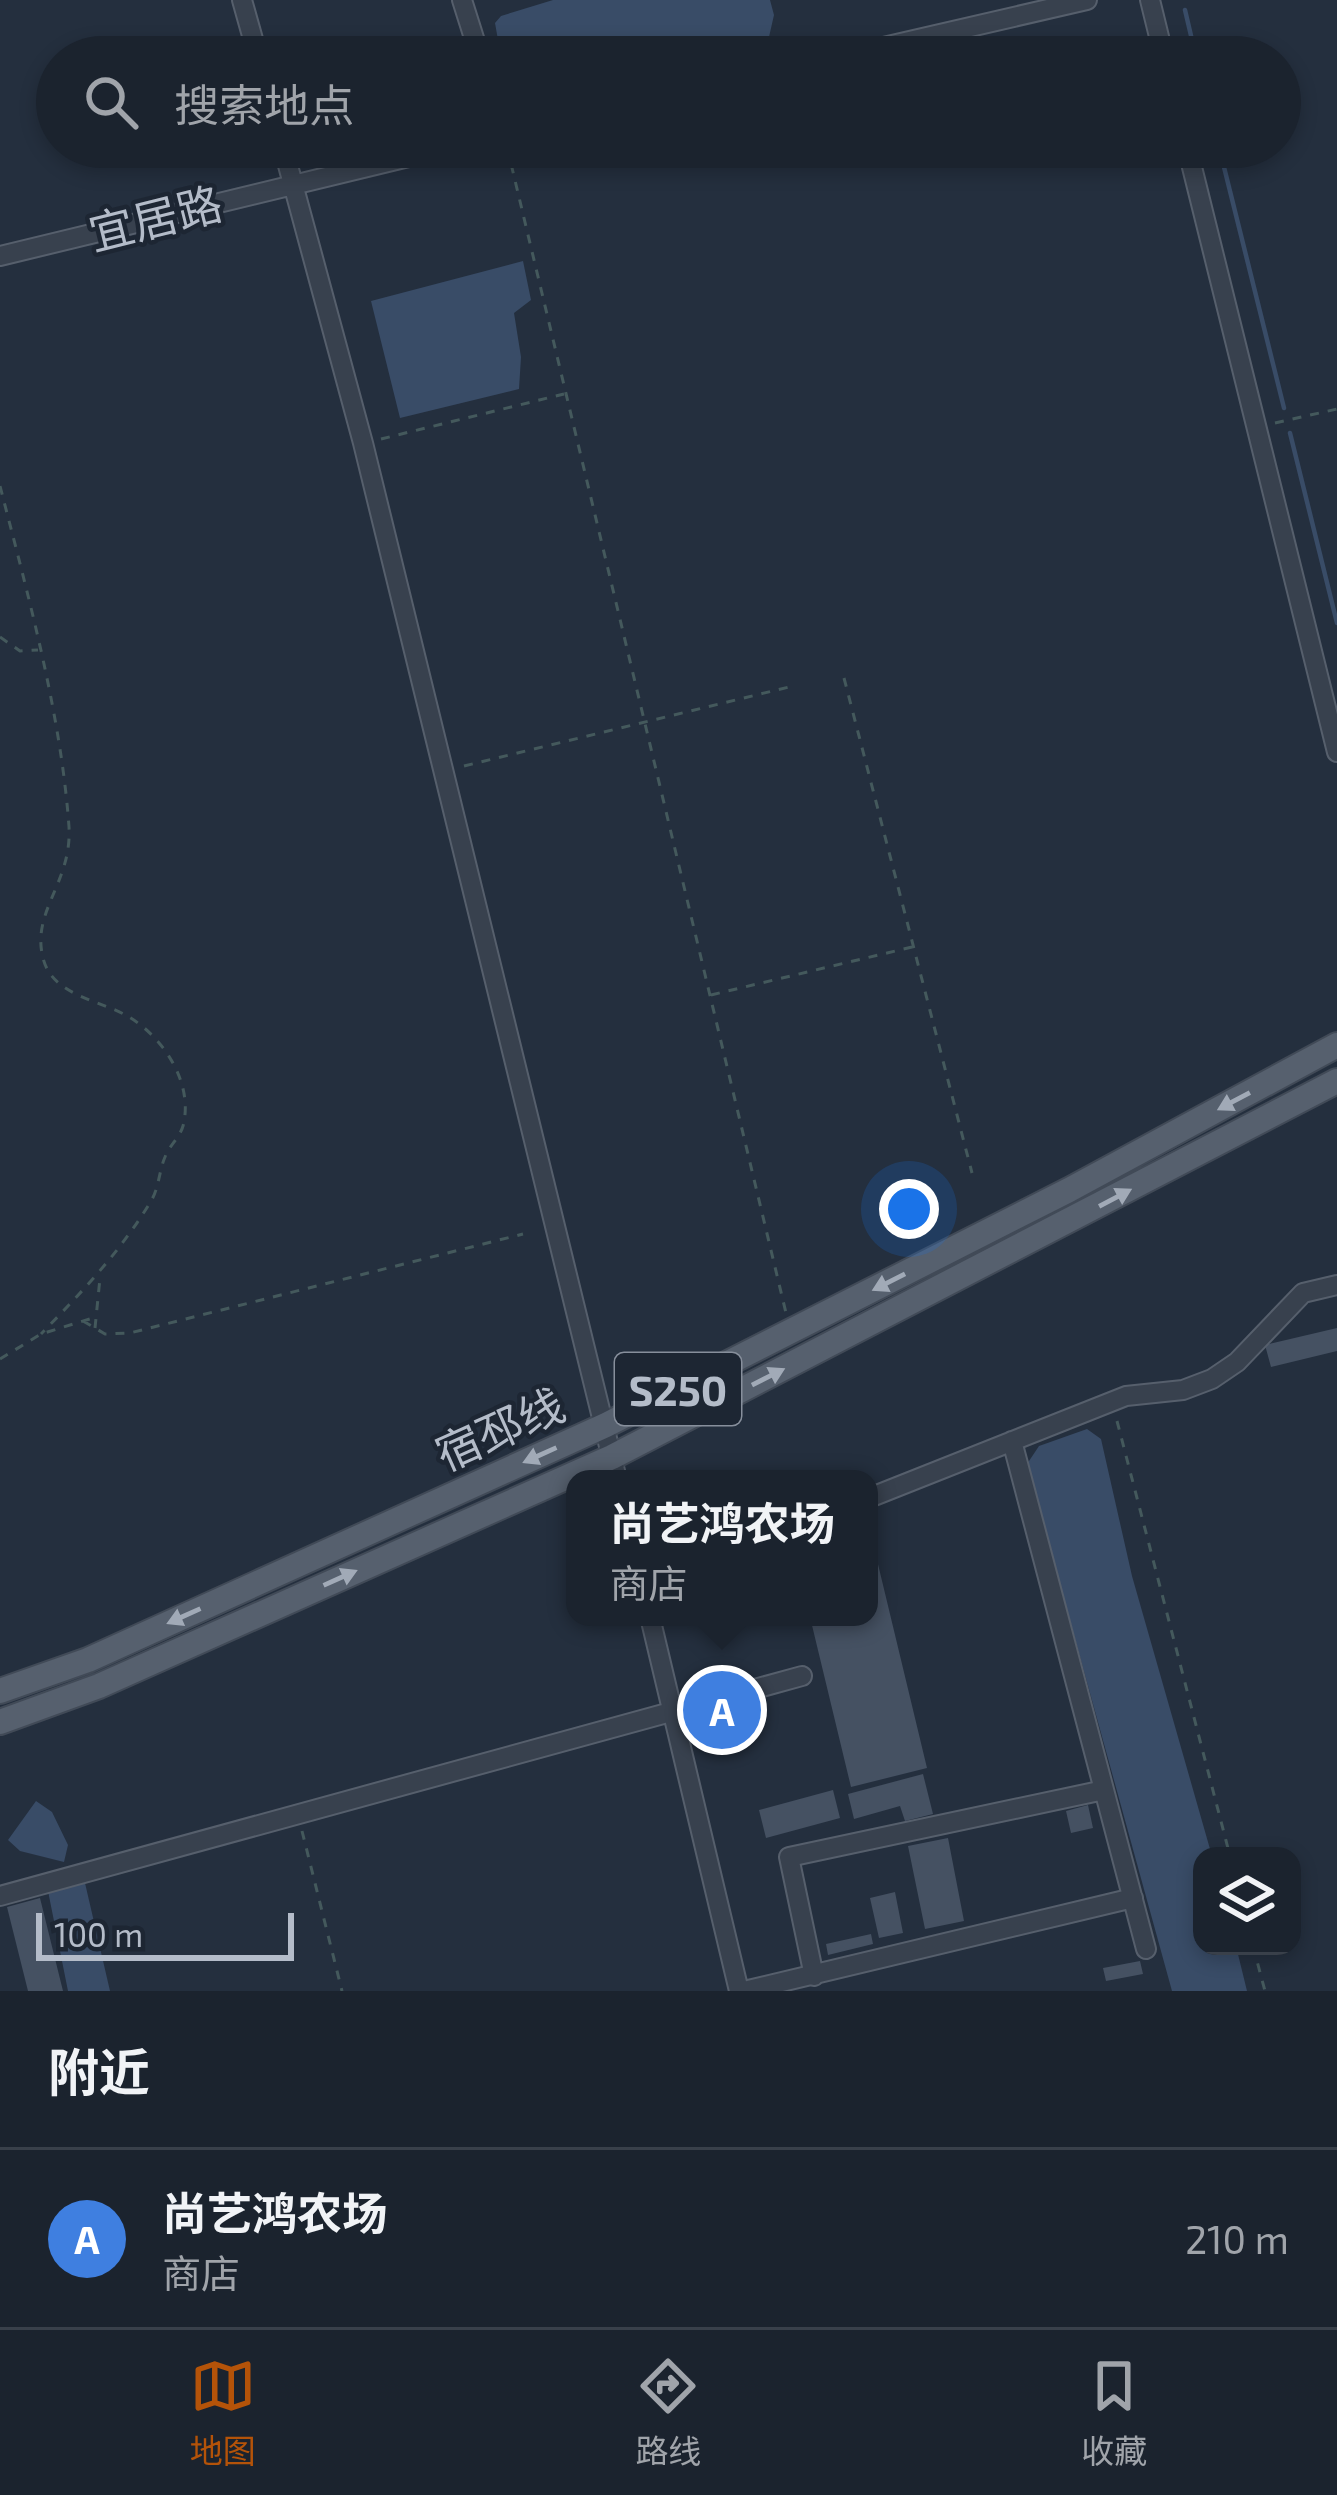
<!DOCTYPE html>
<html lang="zh">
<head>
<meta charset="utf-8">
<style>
	body { margin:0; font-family:"Exo 2","Noto Sans SC",sans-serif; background:#242b36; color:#f1f3f6 }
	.controls { position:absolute; right:36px; bottom:36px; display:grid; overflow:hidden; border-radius:24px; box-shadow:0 6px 18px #0003 }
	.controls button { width:108px; height:108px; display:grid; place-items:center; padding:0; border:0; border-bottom:3px solid #39404a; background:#1b232e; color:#f1f3f6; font:60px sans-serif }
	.scale { position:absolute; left:36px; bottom:30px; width:258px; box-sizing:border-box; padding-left:12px; border:6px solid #b4bcc9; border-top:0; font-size:33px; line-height:42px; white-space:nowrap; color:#b4bcc9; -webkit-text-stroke:9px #1d2633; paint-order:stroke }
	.you { position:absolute; left:909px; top:1209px; width:42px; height:42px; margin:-30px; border:9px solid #fff; border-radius:50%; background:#1a73e8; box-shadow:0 0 0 18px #1a73e833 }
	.badge { display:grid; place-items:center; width:78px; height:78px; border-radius:50%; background:#b45309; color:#fff; font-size:39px; font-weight:700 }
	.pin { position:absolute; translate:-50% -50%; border:6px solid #fff; box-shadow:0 3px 12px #0006 }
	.popup { position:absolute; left:566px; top:1470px; width:312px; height:156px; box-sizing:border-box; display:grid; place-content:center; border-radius:24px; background:#1b232e; filter:drop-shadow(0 3px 9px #0005); font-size:39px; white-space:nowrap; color:#a0a4aa }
	.popup b { font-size:45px; color:#f1f3f6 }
	.popup::after { content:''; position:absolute; left:50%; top:100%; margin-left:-24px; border:24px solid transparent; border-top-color:#1b232e }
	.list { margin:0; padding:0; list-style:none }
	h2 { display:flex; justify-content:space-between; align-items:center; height:156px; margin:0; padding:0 48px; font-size:51px }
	h2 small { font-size:39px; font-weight:400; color:#a0a4aa }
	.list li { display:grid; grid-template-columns:78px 1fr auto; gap:36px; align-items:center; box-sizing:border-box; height:180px; padding:0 48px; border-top:3px solid #39404a }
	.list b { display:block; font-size:45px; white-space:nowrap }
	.list p { margin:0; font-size:39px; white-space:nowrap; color:#a0a4aa }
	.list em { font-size:39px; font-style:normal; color:#a0a4aa }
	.icon { flex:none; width:66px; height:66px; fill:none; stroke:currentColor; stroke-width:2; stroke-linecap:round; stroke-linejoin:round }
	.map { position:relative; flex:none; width:1337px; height:1991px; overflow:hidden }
	.search { position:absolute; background:#1b232e; box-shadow:0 6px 18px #0003; left:36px; right:36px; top:36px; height:132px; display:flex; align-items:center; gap:30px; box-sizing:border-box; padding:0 42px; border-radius:66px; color:#a0a4aa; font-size:45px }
	.sheet { height:336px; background:#1b232e }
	nav { display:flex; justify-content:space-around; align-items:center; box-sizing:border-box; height:168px; border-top:3px solid #39404a; background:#1b232e; font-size:33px; color:#a0a4aa }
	nav a { display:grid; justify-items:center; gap:6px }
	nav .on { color:#b45309 }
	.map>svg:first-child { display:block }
	.water { fill:#394c67 }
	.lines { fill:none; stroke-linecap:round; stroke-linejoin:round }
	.stream { stroke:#394c67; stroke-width:4.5 }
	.building { fill:#455162 }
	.minor-casing { stroke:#565f6c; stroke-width:22 }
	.major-casing { stroke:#414a57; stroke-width:28 }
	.path { stroke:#44595c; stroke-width:3; stroke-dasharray:9 9; stroke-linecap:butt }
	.minor { stroke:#38414e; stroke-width:18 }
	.major { stroke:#56606e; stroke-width:24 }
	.oneway { fill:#a1aab7 }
	.labels { text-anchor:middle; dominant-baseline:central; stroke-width:9; stroke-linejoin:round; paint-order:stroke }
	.shield { fill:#1d2633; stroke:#878f9c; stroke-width:3 }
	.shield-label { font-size:42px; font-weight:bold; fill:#b4bcc9 }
	.street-label { font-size:45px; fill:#b4bcc9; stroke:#1d2633 }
</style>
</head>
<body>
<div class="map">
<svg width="1337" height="1991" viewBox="0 0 1337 1991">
	<rect width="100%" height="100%" fill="#242f3e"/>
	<path class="water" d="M553 0H770L774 15 769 37 699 57H501L495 23 501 16Z
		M523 261 531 300 514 313 521 357 519 389 400 418 371 301Z
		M1087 1429 1101 1439 1132 1576 1212 1856H1202V1946H1236L1247 1991H1172L1027 1464 1039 1446Z
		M36 1801 52 1812 68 1845 64 1862 20 1851 8 1840Z
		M85 1883 110 1991H68L48 1891Z"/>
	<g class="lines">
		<path class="stream" d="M1185 10 1196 57
			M1219 147 1284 408
			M1290 433 1337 623"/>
	</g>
	<path class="building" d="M1337 1328V1351L1271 1367 1265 1345Z
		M877 1560 927 1768 851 1787 810 1617H869V1562Z
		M923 1774 933 1814 905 1821 900 1806 854 1819 848 1794Z
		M833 1790 840 1818 766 1838 759 1810Z
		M1088 1805 1093 1828 1071 1833 1066 1811Z
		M948 1838 964 1921 925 1929 908 1846Z
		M895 1892 903 1933 879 1938 870 1898Z
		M40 1898 63 1991H28L7 1907Z
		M871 1934 873 1944 828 1955 826 1944Z
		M1140 1961 1143 1974 1106 1981 1103 1968Z"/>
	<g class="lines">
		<g class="minor-casing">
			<path id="minor" d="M242 0 258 57
				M462 0 480 57
				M1150 0 1164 57
				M840 57 1087 0
				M283 147 363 443 617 1479
				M1187 147 1337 752
				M0 256 450 147
				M1012 1441 1146 1949
				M869 1498 1126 1396 1183 1390 1212 1379 1237 1362 1303 1293 1337 1285
				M650 1617 739 1991
				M0 1896 802 1676
				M814 1976 789 1857 1104 1790
				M744 1991 1133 1898"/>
		</g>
		<g class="major-casing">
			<path id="major" d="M0 1691 88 1660 606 1425 1069 1190 1337 1045
				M0 1722 99 1686 612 1457 1337 1081"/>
		</g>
		<path class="path" d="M507 147 786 1313
			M1275 423 1337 409
			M381 439 564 394
			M0 486C28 595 61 714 69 827 72 883 31 911 43 958 52 996 101 1000 129 1017 164 1038 194 1084 183 1126 180 1137 169 1146 165 1157 159 1171 159 1188 151 1201 121 1251 81 1293 41 1334
			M0 637 20 651 38 650
			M844 678 972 1173
			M464 766 789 687
			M711 995 912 947
			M83 1321 105 1334 130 1333 523 1234
			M95 1328 100 1278
			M0 1359 41 1334 96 1317
			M1117 1421 1230 1856
			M302 1831 342 1991
			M1253 1946 1265 1991"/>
		<use href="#minor" class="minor"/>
		<use href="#major" class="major"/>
	</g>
	<defs><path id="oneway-solid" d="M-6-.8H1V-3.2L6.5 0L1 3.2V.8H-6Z" transform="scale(3)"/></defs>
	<g class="oneway">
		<use href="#oneway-solid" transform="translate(1234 1101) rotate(152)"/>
		<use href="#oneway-solid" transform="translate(1115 1198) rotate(-28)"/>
		<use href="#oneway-solid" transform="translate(889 1282) rotate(153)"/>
		<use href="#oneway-solid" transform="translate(768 1377) rotate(-27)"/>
		<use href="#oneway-solid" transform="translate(540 1455) rotate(156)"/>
		<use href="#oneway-solid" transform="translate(340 1578) rotate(-24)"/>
		<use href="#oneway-solid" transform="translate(184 1616) rotate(156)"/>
	</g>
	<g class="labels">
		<rect class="shield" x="615" y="1353" width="126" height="72" rx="9"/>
		<g class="shield-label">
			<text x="678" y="1389">S250</text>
		</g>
		<g class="street-label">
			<text transform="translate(155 217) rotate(-14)">宜居路</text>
			<text transform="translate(499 1428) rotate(-24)">宿邳线</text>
		</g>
	</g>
</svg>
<div class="controls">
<button><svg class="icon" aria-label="layers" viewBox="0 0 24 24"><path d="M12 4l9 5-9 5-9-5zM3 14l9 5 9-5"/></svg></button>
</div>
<div class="scale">100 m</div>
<div class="you"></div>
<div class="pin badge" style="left:722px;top:1710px;background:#3f7fe0">A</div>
<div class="popup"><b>尚艺鸿农场</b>商店</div>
<div class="search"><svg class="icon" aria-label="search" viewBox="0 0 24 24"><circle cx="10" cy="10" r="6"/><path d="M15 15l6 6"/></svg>搜索地点</div>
</div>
<section class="sheet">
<h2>附近<small></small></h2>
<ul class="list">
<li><span class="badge" style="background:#3f7fe0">A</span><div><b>尚艺鸿农场</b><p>商店</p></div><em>210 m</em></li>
</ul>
</section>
<nav>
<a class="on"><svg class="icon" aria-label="map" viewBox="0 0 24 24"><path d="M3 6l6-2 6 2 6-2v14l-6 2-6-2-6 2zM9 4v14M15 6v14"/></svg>地图</a>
<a><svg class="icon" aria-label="directions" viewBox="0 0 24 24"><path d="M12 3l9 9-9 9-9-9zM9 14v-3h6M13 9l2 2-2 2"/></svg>路线</a>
<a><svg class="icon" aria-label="saved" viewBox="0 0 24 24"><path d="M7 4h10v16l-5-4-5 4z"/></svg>收藏</a>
</nav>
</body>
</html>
